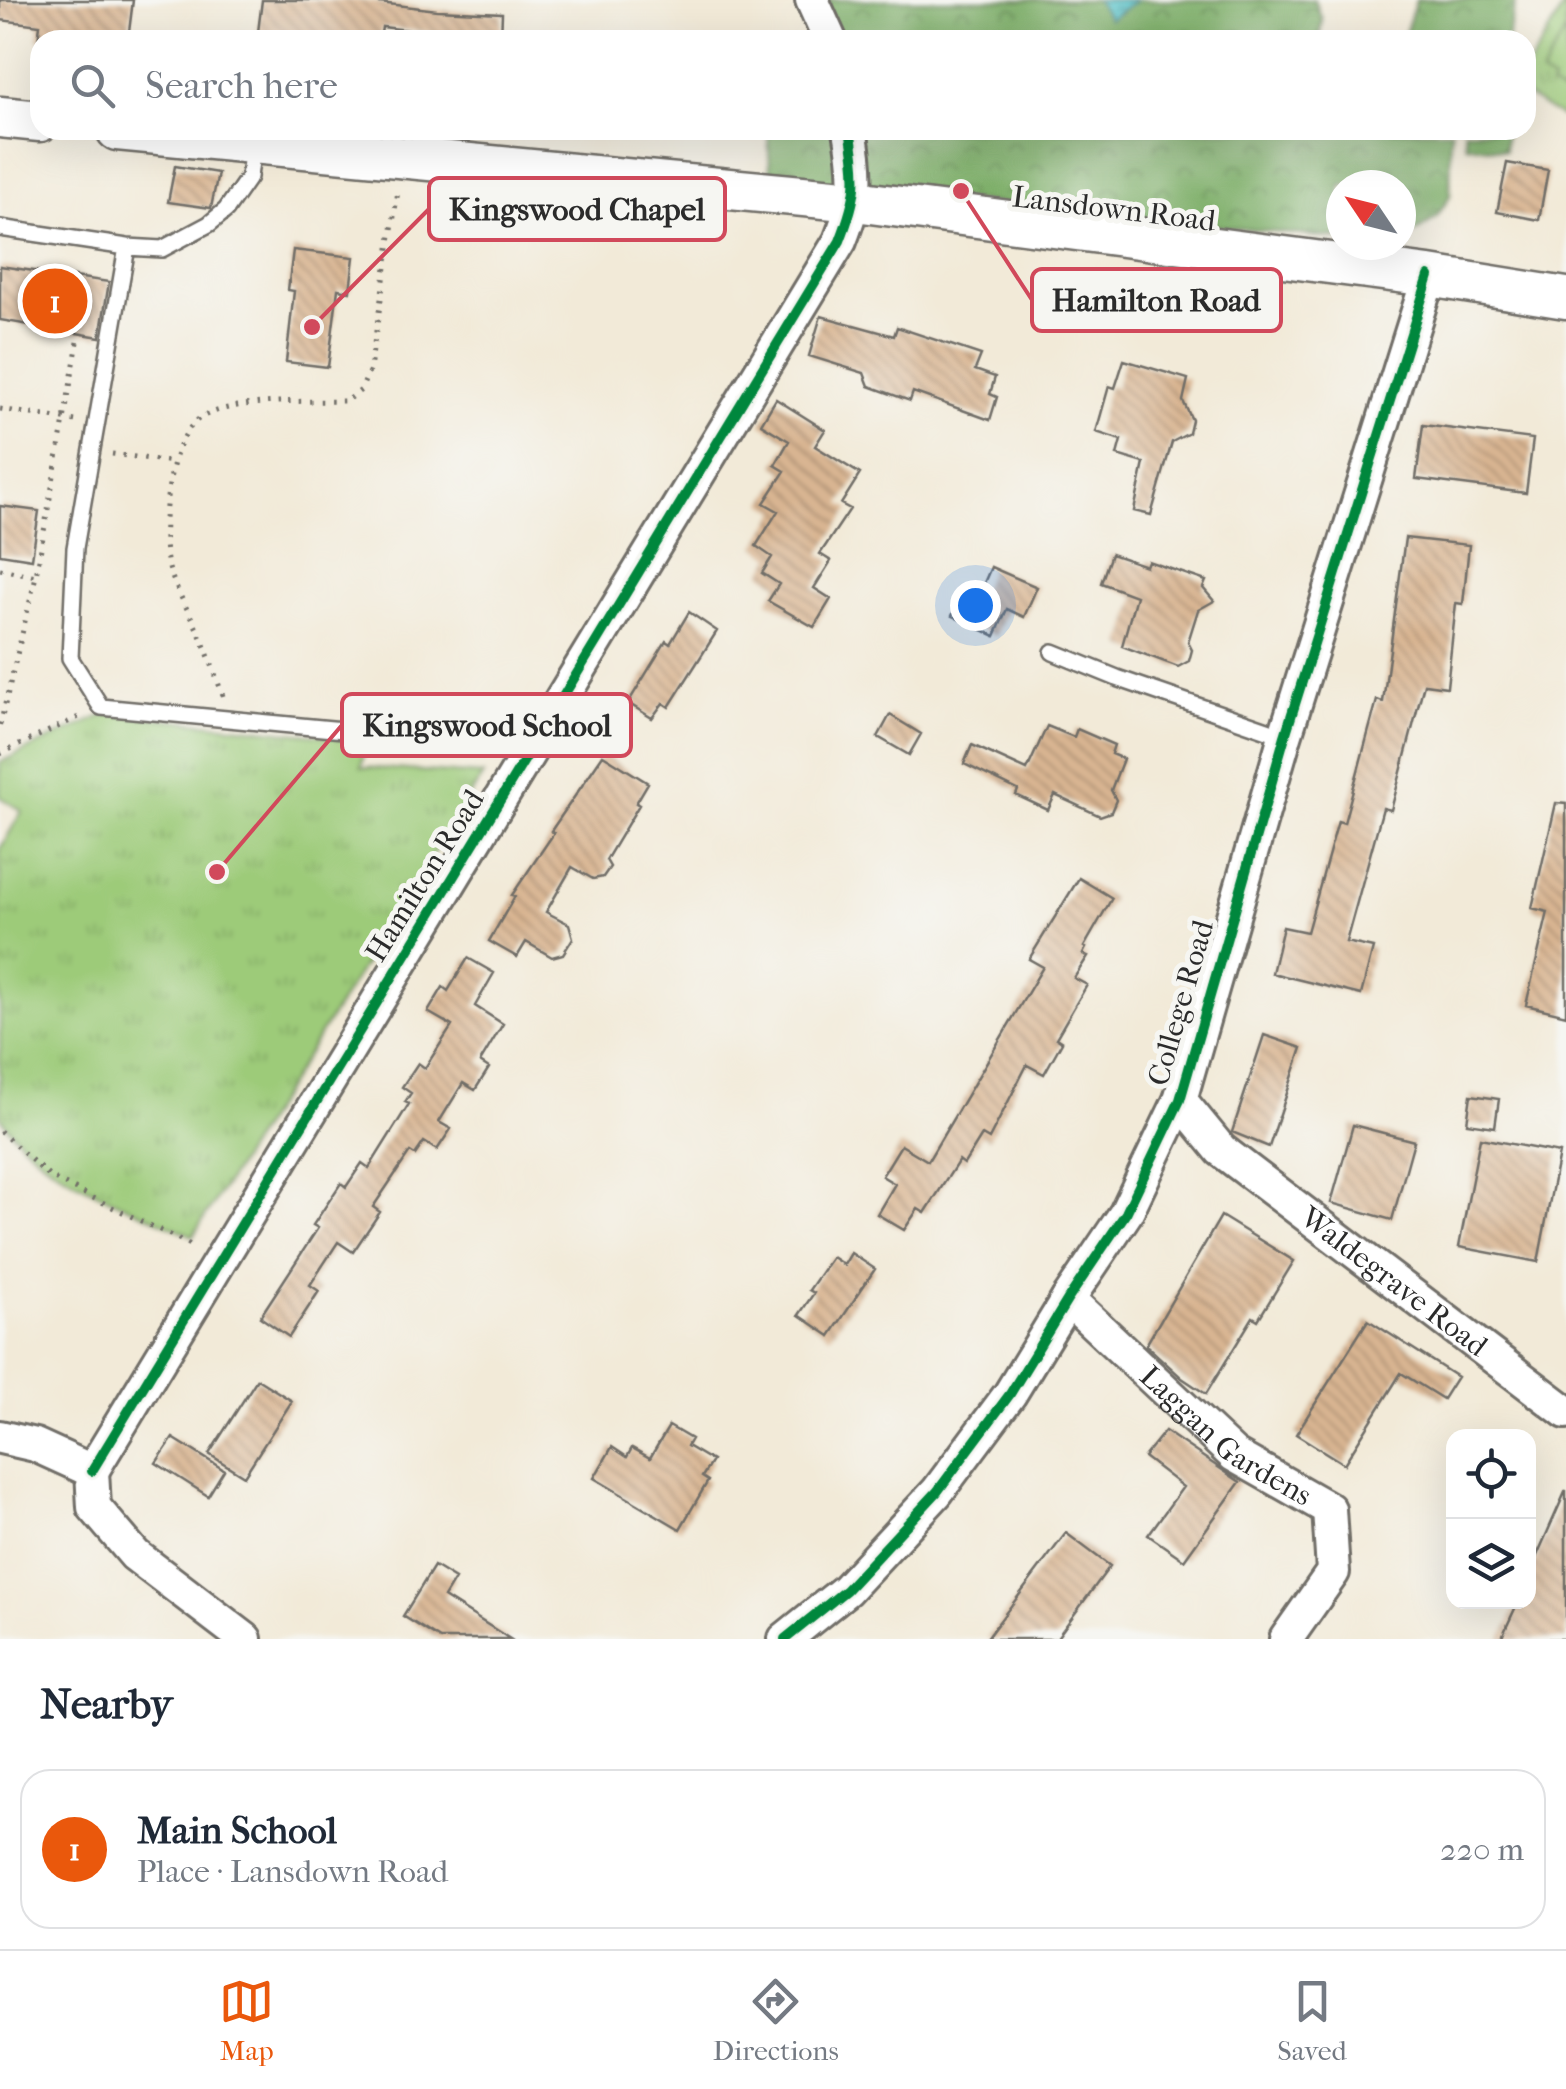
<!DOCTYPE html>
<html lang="en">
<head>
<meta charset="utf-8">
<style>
	body { margin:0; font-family:"IM FELL French Canon",serif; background:#f2f2f3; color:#1f2937 }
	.controls { position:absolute; right:30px; bottom:30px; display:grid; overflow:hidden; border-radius:20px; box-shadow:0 10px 40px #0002 }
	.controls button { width:90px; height:90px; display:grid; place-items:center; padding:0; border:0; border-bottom:2px solid #e0e1e3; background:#fff; color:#1f2937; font:50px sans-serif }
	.compass { position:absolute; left:1326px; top:170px; width:90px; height:90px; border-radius:50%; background:#fff; box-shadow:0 10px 40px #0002; rotate:305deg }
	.you { position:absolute; left:975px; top:605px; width:35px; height:35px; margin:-25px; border:8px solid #fff; border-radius:50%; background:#1a73e8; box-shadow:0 0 0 15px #1a73e833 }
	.badge { display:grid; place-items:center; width:65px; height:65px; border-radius:50%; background:#ea580c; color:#fff; font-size:32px; font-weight:700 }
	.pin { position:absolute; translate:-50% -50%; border:5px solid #fff; box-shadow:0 2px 10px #0006 }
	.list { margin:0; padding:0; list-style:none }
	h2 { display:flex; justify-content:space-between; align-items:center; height:130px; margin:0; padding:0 40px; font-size:42px }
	h2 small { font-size:32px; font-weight:400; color:#747a83 }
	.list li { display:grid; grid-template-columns:65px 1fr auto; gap:30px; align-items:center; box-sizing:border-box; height:160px; margin:0 20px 20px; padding:0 20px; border:2px solid #e0e1e3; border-radius:30px }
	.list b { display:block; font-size:38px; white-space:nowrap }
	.list p { margin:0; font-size:32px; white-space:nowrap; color:#747a83 }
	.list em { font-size:32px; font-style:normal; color:#747a83 }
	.icon { flex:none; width:55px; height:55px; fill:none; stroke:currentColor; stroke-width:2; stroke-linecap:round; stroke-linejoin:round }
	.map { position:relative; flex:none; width:1566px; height:1639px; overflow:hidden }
	.search { position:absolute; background:#fff; box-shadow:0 10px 40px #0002; left:30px; right:30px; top:30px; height:110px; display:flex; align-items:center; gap:25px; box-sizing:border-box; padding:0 35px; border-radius:30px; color:#747a83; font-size:38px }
	.sheet { height:310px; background:#fff }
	nav { display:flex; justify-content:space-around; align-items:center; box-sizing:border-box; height:140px; border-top:2px solid #e0e1e3; background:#fff; font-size:28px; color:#747a83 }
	nav a { display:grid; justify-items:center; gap:5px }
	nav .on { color:#ea580c }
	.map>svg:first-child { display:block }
	.grass { fill:url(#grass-tufts); stroke:#647b52; stroke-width:2.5 }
	.forest { fill:url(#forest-crowns); stroke:#546d4a; stroke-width:2.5 }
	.garden { fill:#9dcb79; stroke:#647b52; stroke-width:2.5 }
	.water { fill:url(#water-ripples); stroke:#40787a; stroke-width:2.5 }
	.building { fill:url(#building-back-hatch) }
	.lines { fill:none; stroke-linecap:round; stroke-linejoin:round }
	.service-casing { stroke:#716e68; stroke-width:20 }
	.minor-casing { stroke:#716e68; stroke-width:38 }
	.tertiary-casing { stroke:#716e68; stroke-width:45 }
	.path { stroke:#716e68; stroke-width:5; stroke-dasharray:2.5 8; stroke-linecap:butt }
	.service { stroke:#fff; stroke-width:15 }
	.minor { stroke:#fff; stroke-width:32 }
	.tertiary { stroke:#fff; stroke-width:40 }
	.cycleway-casing { stroke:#f6f6f2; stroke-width:16 }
	.cycleway { stroke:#00873e; stroke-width:10 }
	.labels { text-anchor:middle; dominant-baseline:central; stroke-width:10; stroke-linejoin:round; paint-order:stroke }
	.street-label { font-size:30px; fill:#2b2b2b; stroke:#f6f6f2 }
	.leader { fill:none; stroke:#d1495b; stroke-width:4 }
	.callout-dot { fill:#d1495b; stroke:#f6f6f2; stroke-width:4 }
	.callout { fill:#f6f6f2; stroke:#d1495b; stroke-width:4 }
	.callout-label { font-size:32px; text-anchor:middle; font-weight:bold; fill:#2b2b2b }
</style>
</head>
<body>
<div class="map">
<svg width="1566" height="1639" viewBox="0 0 1566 1639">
	<defs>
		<pattern id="grass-tufts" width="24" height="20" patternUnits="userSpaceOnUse" patternTransform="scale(2.5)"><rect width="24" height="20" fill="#9dcb79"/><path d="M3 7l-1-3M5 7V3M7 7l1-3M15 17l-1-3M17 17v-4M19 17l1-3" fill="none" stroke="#87ae69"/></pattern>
		<pattern id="forest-crowns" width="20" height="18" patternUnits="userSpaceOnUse" patternTransform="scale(2.5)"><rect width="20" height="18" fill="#7eaf69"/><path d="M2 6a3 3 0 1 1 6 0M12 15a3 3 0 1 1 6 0" fill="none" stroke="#678f57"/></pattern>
		<pattern id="water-ripples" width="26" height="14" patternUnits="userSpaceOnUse" patternTransform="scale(2.5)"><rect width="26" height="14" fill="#56c4ca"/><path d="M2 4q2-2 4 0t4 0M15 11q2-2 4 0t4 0" fill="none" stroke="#479fa4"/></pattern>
		<pattern id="building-back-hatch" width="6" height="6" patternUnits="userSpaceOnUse" patternTransform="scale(2.5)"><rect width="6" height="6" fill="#d9b592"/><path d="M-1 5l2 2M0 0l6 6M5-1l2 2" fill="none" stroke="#b09377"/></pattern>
	</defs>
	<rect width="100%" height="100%" fill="#f6f6f2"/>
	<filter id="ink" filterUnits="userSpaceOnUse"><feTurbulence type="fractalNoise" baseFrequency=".01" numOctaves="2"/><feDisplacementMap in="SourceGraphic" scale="20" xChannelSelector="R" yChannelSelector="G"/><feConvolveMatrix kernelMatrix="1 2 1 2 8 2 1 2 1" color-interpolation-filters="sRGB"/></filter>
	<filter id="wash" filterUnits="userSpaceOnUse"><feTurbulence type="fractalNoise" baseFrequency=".0048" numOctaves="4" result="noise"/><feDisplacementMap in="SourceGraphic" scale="40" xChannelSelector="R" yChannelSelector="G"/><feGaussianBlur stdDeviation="2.25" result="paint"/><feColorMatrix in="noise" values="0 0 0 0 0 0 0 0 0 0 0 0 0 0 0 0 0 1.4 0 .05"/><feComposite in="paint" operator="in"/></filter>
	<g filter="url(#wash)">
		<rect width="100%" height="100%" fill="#f2ead8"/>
		<path class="grass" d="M1566 2V120L1526 96V71Z
			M108 713 367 740 361 767 483 775 193 1236C130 1206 38 1177 0 1116V849L22 811 0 797V762Z"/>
		<path class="forest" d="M828 0H1314L1322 19 1319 40H829Z
			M1416 0H1516L1507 40H1403Z
			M773 130H1451L1450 196 1436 218 1401 242V185H1341V239L788 182 770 172 768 138Z
			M1464 130H1505V150L1466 145Z"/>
		<path class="garden" d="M1566 31V96L1551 87 1553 82 1541 75Z"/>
		<path class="water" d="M1096 0H1137L1109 19Z"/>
		<g id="blocks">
			<path class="building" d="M0 0H133L128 40H38L40 25 0 20Z
				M262 0H355L437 10 502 13 501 40H451V35L382 27 380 40H257Z
				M1507 163 1548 170 1539 220 1497 212Z
				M175 166 218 173 211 208 168 202Z
				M293 250 354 257 350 291 338 289 328 367 286 362 294 291 288 290Z
				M0 266 109 282 100 337 0 320Z
				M821 316 894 336 897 327 981 355 975 370 995 377 990 394 997 397 990 420 913 392 910 401 869 386 864 373 809 356Z
				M1124 360 1188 379 1183 401 1192 420 1189 433 1172 442 1151 515 1134 511 1144 463 1117 455 1121 440 1096 432 1109 386 1115 388Z
				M776 399 825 430 815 446 860 474 841 504 850 509 820 554 831 561 814 588 831 599 814 627 768 601 779 584 762 573 772 557 756 546 778 511 764 503 785 471 775 465 789 441 761 424Z
				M1423 425 1533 439 1526 493 1416 479Z
				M0 506 39 511 32 559 0 554Z
				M1405 538 1469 545 1463 604 1456 603 1447 687 1424 684 1391 810 1383 808 1346 942 1373 948 1361 995 1272 973 1283 927 1307 932 1338 821 1344 823 1377 700 1383 702Z
				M1111 554 1146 566 1148 561 1206 581 1203 588 1214 601 1198 610 1188 642 1192 650 1189 661 1178 667 1122 646 1136 596 1101 583Z
				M991 567 1037 587 1024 617 1007 609 995 636 952 616 963 592 977 599Z
				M689 612 717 631 669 707 663 703 652 718 628 703 666 641 670 644Z
				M890 715 921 734 909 755 878 737Z
				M1047 726 1074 737 1077 729 1114 745 1111 754 1123 759 1111 790 1116 800 1111 812 1100 816 1055 795 1048 810 1016 795 1018 790 964 764 972 745 1027 770Z
				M603 755 648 783 636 803 639 805 606 860 610 867 603 877 593 879 572 867 546 912 569 924 573 938 563 954 552 957 526 942 517 957 489 941 515 896 512 895 554 833 551 831Z
				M1556 803 1566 804V1015L1526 1005 1548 912 1532 908Z
				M1079 878 1112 898 1084 947 1086 948 1083 954 1088 956 1074 978 1087 985 1056 1038 1062 1042 1044 1074 1027 1065 989 1139 982 1135 964 1164 959 1160 925 1213 918 1209 904 1230 877 1214 895 1184 882 1176 901 1145 928 1161 1043 967 1029 959Z
				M468 958 494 973 475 1006 503 1024 480 1062 489 1068 475 1090 463 1083 439 1122 451 1129 437 1150 424 1142 415 1155 410 1152 373 1207 380 1212 353 1252 338 1242 310 1285 319 1291 289 1337 260 1317 318 1228 313 1225 341 1183 346 1187 362 1163 369 1168 409 1104 405 1102 411 1093 402 1087 418 1063 425 1068 452 1026 428 1012 443 987 448 991Z
				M1264 1035 1302 1048 1269 1147 1232 1132Z
				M1471 1095 1499 1099 1495 1127 1467 1123Z
				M1353 1125 1414 1141 1392 1220 1331 1203Z
				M1480 1138 1559 1153 1538 1262 1459 1247Z
				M1221 1216 1294 1261 1258 1320 1253 1317 1206 1394 1182 1378 1146 1345Z
				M851 1253 875 1269 830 1336 799 1315 814 1293 809 1290 832 1257 844 1265Z
				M1368 1320 1457 1377 1443 1399 1401 1373 1344 1464 1296 1434Z
				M257 1379 292 1401 244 1476 209 1454Z
				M669 1426 691 1439 687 1446 712 1461 702 1477 708 1481 680 1529 594 1478 612 1447 627 1457 632 1448 650 1458Z
				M1165 1431 1240 1482 1184 1560 1148 1535 1183 1487 1144 1457Z
				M173 1438 224 1470 208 1496 156 1463Z
				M1566 1490V1639H1501L1518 1602H1528V1576Z
				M1066 1533 1110 1566 1056 1639H986Z
				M434 1566 455 1579 444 1597 510 1639H440L403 1616Z"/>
		</g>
	</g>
	<g filter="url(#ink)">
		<use href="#blocks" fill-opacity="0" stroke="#716e68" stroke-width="2.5"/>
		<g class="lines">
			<g class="service-casing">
				<path id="service" d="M0 228 127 247 162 249 209 224 226 210 249 177 253 145
					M127 247 75 548 70 658 101 707 533 748
					M1053 652 1117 678 1285 736"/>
			</g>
			<g class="minor-casing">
				<g id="minor">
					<path d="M812 0 830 40"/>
					<path id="s1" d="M1180 1100 1221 1150 1566 1412"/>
					<path id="s2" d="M1068 1299 1234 1455 1329 1509 1333 1572 1286 1639"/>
					<path d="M0 1437 35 1445 92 1471"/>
					<path d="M92 1471 840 241C858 195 859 179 850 130"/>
					<path d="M92 1471 94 1507 135 1555 245 1639"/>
					<path d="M785 1639 846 1590 937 1492 1010 1394 1068 1299 1126 1213 1180 1100 1285 736 1429 276"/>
				</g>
			</g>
			<g class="tertiary-casing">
				<path id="tertiary" d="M0 117 40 121
					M117 130 855 201 1429 276 1566 298"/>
			</g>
			<path class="path" d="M0 409 76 421
				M112 454 173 462
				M0 569 36 576
				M223 696C215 674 208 652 198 631 189 611 175 589 169 568 158 534 168 435 202 417 238 398 307 402 347 401L361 390 370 369 398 191
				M0 725 36 576 78 342
				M0 754 83 715
				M0 1131 50 1177 193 1246"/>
			<use href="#service" class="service"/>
			<use href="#minor" class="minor"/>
			<use href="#tertiary" class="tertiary"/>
			<g class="cycleway-casing">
				<path id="cycleway" d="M92 1471 840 241C858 195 859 179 850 130
					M785 1639 846 1590 937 1492 1010 1394 1068 1299 1126 1213 1180 1100 1285 736 1429 276"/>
			</g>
			<use href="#cycleway" class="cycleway"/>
		</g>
	</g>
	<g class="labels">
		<g class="street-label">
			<text transform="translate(1114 209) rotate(7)">Lansdown Road</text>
			<text transform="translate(425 876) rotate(-58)">Hamilton Road</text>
			<text transform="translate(1181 1003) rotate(-74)">College Road</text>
			<text stroke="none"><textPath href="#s1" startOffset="282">Waldegrave Road</textPath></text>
			<text stroke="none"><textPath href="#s2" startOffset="210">Laggan Gardens</textPath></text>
		</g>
	</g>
	<path class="leader" d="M312 327L429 209M961 191L1032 300M217 872L342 725"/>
	<g class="callout-dot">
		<circle cx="312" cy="327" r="10"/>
		<circle cx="961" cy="191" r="10"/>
		<circle cx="217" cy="872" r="10"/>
	</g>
	<g class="callout">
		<rect x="429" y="178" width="296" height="62" rx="10"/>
		<rect x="1032" y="269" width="249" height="62" rx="10"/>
		<rect x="342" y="694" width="289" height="62" rx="10"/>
	</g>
	<g class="callout-label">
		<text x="577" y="220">Kingswood Chapel</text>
		<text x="1156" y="311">Hamilton Road</text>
		<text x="487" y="736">Kingswood School</text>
	</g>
</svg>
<div class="controls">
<button><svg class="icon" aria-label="locate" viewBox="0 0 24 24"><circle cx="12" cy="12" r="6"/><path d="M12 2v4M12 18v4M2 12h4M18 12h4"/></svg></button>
<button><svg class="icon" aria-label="layers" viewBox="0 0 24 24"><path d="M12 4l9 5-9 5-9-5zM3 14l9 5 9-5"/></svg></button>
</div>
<svg class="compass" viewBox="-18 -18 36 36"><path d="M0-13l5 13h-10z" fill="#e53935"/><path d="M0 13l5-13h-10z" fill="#747a83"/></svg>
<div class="you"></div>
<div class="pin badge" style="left:55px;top:301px">1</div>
<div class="search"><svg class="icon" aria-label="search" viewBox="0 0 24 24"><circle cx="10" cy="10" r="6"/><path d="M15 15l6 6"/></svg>Search here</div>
</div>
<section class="sheet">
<h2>Nearby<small></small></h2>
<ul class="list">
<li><span class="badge">1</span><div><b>Main School</b><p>Place · Lansdown Road</p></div><em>220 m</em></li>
</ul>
</section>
<nav>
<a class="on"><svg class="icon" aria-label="map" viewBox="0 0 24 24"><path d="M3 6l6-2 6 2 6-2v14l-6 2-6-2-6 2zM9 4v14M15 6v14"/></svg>Map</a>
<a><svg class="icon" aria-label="directions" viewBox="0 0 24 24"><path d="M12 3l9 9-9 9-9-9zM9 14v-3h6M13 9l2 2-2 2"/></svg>Directions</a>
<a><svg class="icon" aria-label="saved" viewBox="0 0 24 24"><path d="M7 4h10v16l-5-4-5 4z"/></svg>Saved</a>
</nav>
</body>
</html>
